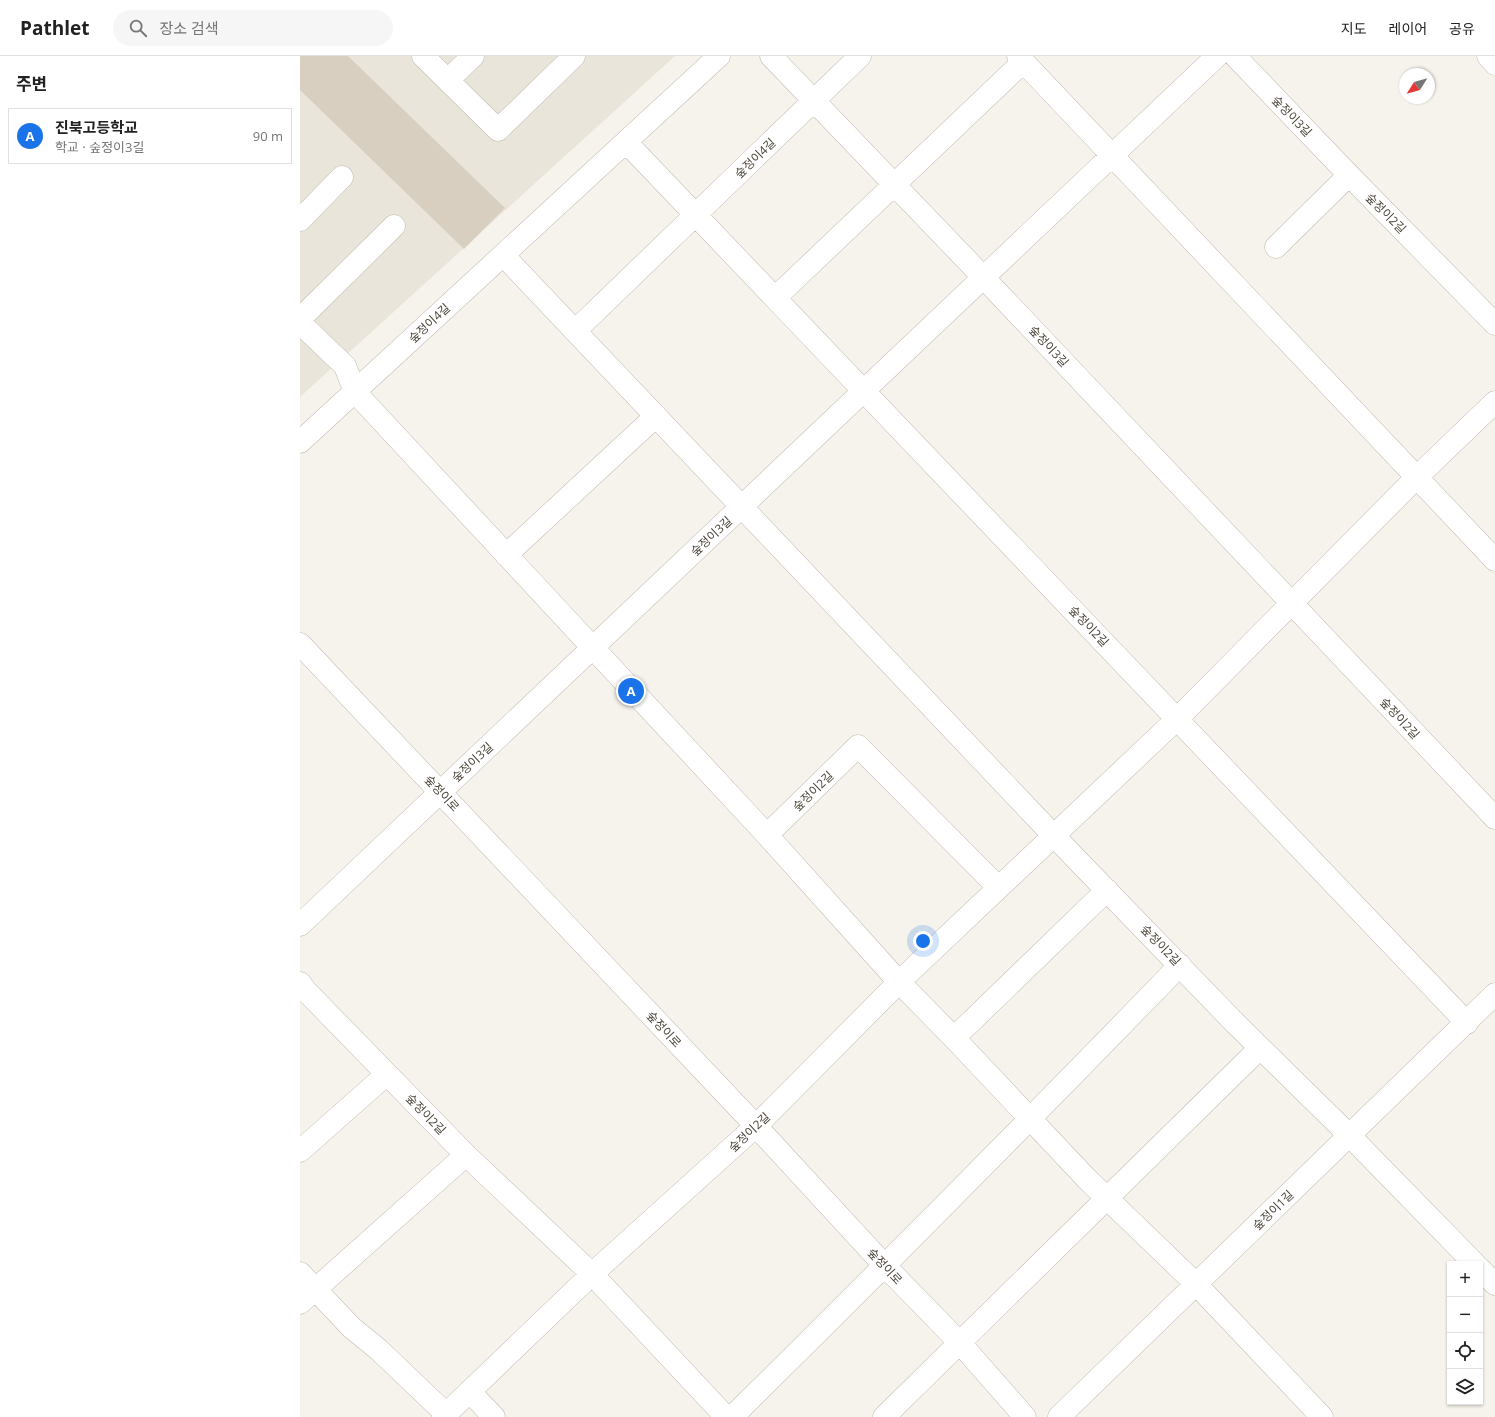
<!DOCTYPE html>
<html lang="ko">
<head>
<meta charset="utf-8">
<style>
	body { margin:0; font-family:"Open Sans","Noto Sans KR",sans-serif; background:#f6f6f6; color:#222 }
	.controls { position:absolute; right:12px; bottom:12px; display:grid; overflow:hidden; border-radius:0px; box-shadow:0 1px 3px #0004 }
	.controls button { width:36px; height:36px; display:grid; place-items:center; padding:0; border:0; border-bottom:1px solid #e0e0e0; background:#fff; color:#222; font:20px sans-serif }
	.compass { position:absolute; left:1099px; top:12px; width:36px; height:36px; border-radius:50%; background:#fff; box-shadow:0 1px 3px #0004; rotate:233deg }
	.you { position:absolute; left:623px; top:885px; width:14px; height:14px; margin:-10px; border:3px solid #fff; border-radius:50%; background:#1a73e8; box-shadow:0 0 0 6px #1a73e833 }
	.badge { display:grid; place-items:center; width:26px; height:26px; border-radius:50%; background:#1a73e8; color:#fff; font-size:13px; font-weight:700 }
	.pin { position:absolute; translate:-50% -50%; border:2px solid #fff; box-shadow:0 1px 4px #0006 }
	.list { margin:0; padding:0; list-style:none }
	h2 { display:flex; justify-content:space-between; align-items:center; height:52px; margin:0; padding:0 16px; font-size:17px }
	h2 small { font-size:13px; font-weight:400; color:#767676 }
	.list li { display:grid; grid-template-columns:26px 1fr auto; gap:12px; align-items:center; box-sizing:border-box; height:56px; margin:0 8px 8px; padding:0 8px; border:1px solid #e0e0e0; border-radius:0px }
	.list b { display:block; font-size:15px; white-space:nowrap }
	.list p { margin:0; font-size:13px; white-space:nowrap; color:#767676 }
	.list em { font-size:13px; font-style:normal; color:#767676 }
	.icon { flex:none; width:22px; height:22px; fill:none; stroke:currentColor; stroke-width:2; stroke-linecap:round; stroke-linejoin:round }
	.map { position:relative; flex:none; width:1195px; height:1361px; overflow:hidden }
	header { display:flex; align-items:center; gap:24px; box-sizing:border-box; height:56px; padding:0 20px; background:#fff; border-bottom:1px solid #e0e0e0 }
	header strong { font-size:19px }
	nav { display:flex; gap:22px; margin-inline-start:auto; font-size:14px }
	.search { width:280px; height:36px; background:#f6f6f6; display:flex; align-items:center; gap:10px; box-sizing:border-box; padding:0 14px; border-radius:22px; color:#767676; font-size:15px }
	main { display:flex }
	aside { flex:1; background:#fff }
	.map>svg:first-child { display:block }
	.residential { fill:#eae5da }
	.building { fill:#d8cfc1 }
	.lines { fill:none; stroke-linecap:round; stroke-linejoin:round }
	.minor-casing { stroke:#c2bbae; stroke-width:23 }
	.minor { stroke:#fff; stroke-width:22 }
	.labels { text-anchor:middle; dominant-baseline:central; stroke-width:3; stroke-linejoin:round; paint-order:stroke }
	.street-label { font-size:12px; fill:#4b4439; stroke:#fff }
</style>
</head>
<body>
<header>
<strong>Pathlet</strong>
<div class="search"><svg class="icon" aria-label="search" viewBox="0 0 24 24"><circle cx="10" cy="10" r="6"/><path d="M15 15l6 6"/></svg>장소 검색</div>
<nav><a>지도</a><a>레이어</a><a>공유</a></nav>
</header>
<main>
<aside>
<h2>주변<small></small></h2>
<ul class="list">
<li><span class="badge">A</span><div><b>진북고등학교</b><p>학교 · 숲정이3길</p></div><em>90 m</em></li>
</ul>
</aside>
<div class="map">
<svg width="1195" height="1361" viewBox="0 0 1195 1361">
	<rect width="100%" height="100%" fill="#f6f3ec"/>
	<path class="residential" d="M0 0H375L0 341Z"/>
	<path class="building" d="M1 0H48L205 152 164 193 0 34V1Z"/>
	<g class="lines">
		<g class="minor-casing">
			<path id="minor" d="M123 0 198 74 274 0
				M471 0 683 221 1195 762
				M718 0 1195 504
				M935 0 1049 119 1195 268
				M1188 0 1195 8
				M148 24 173 0
				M326 86 1167 967
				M0 164 42 121
				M976 191 1049 119
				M203 199 753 779 934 966 1049 1079 1175 1208
				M475 242 723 6
				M0 263 94 170
				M0 267 45 310 55 336 467 779 599 926 654 982 787 1123 896 1228 1022 1361
				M275 275 560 0
				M0 386 419 0
				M206 499 356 360
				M0 588 456 1070 585 1210 660 1287 725 1361
				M467 779 558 690 698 831
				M0 869 917 0
				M0 927 5 934 166 1099 292 1218 426 1361
				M654 982 807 834
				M0 1095 87 1018
				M1180 1213 1195 1228
				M0 1217 51 1271 79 1294 146 1358
				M0 1247 166 1099
				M170 1336 194 1361
				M143 1361 292 1218 456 1070 599 926 877 663 1117 421 1195 346
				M432 1361C583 1212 732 1062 880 909
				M584 1361 960 992
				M759 1361 1195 938"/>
		</g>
		<use href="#minor" class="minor"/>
	</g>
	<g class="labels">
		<g class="street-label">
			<text transform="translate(992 60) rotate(46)">숲정이3길</text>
			<text transform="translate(455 102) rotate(-44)">숲정이4길</text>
			<text transform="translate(1086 157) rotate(45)">숲정이2길</text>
			<text transform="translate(129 267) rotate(-43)">숲정이4길</text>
			<text transform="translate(749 290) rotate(47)">숲정이3길</text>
			<text transform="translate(411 480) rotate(-43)">숲정이3길</text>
			<text transform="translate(789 570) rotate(46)">숲정이2길</text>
			<text transform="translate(1100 662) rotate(47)">숲정이2길</text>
			<text transform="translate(172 706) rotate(-43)">숲정이3길</text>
			<text transform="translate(513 735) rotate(-44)">숲정이2길</text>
			<text transform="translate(142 737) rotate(47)">숲정이로</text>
			<text transform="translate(861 889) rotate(46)">숲정이2길</text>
			<text transform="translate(364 973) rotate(47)">숲정이로</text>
			<text transform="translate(126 1058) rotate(46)">숲정이2길</text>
			<text transform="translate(449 1076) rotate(-43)">숲정이2길</text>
			<text transform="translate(973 1154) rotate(-44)">숲정이1길</text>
			<text transform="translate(585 1210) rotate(47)">숲정이로</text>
		</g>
	</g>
</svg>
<div class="controls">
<button>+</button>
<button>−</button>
<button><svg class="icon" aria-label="locate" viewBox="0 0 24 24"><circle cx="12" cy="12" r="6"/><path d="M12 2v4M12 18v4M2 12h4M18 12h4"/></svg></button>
<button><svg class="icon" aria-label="layers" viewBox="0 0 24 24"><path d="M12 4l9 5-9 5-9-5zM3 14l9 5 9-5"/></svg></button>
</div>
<svg class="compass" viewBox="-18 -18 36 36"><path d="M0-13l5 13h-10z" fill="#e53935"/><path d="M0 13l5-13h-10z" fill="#767676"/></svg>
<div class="you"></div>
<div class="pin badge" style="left:331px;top:635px">A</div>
</div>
</main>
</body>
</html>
